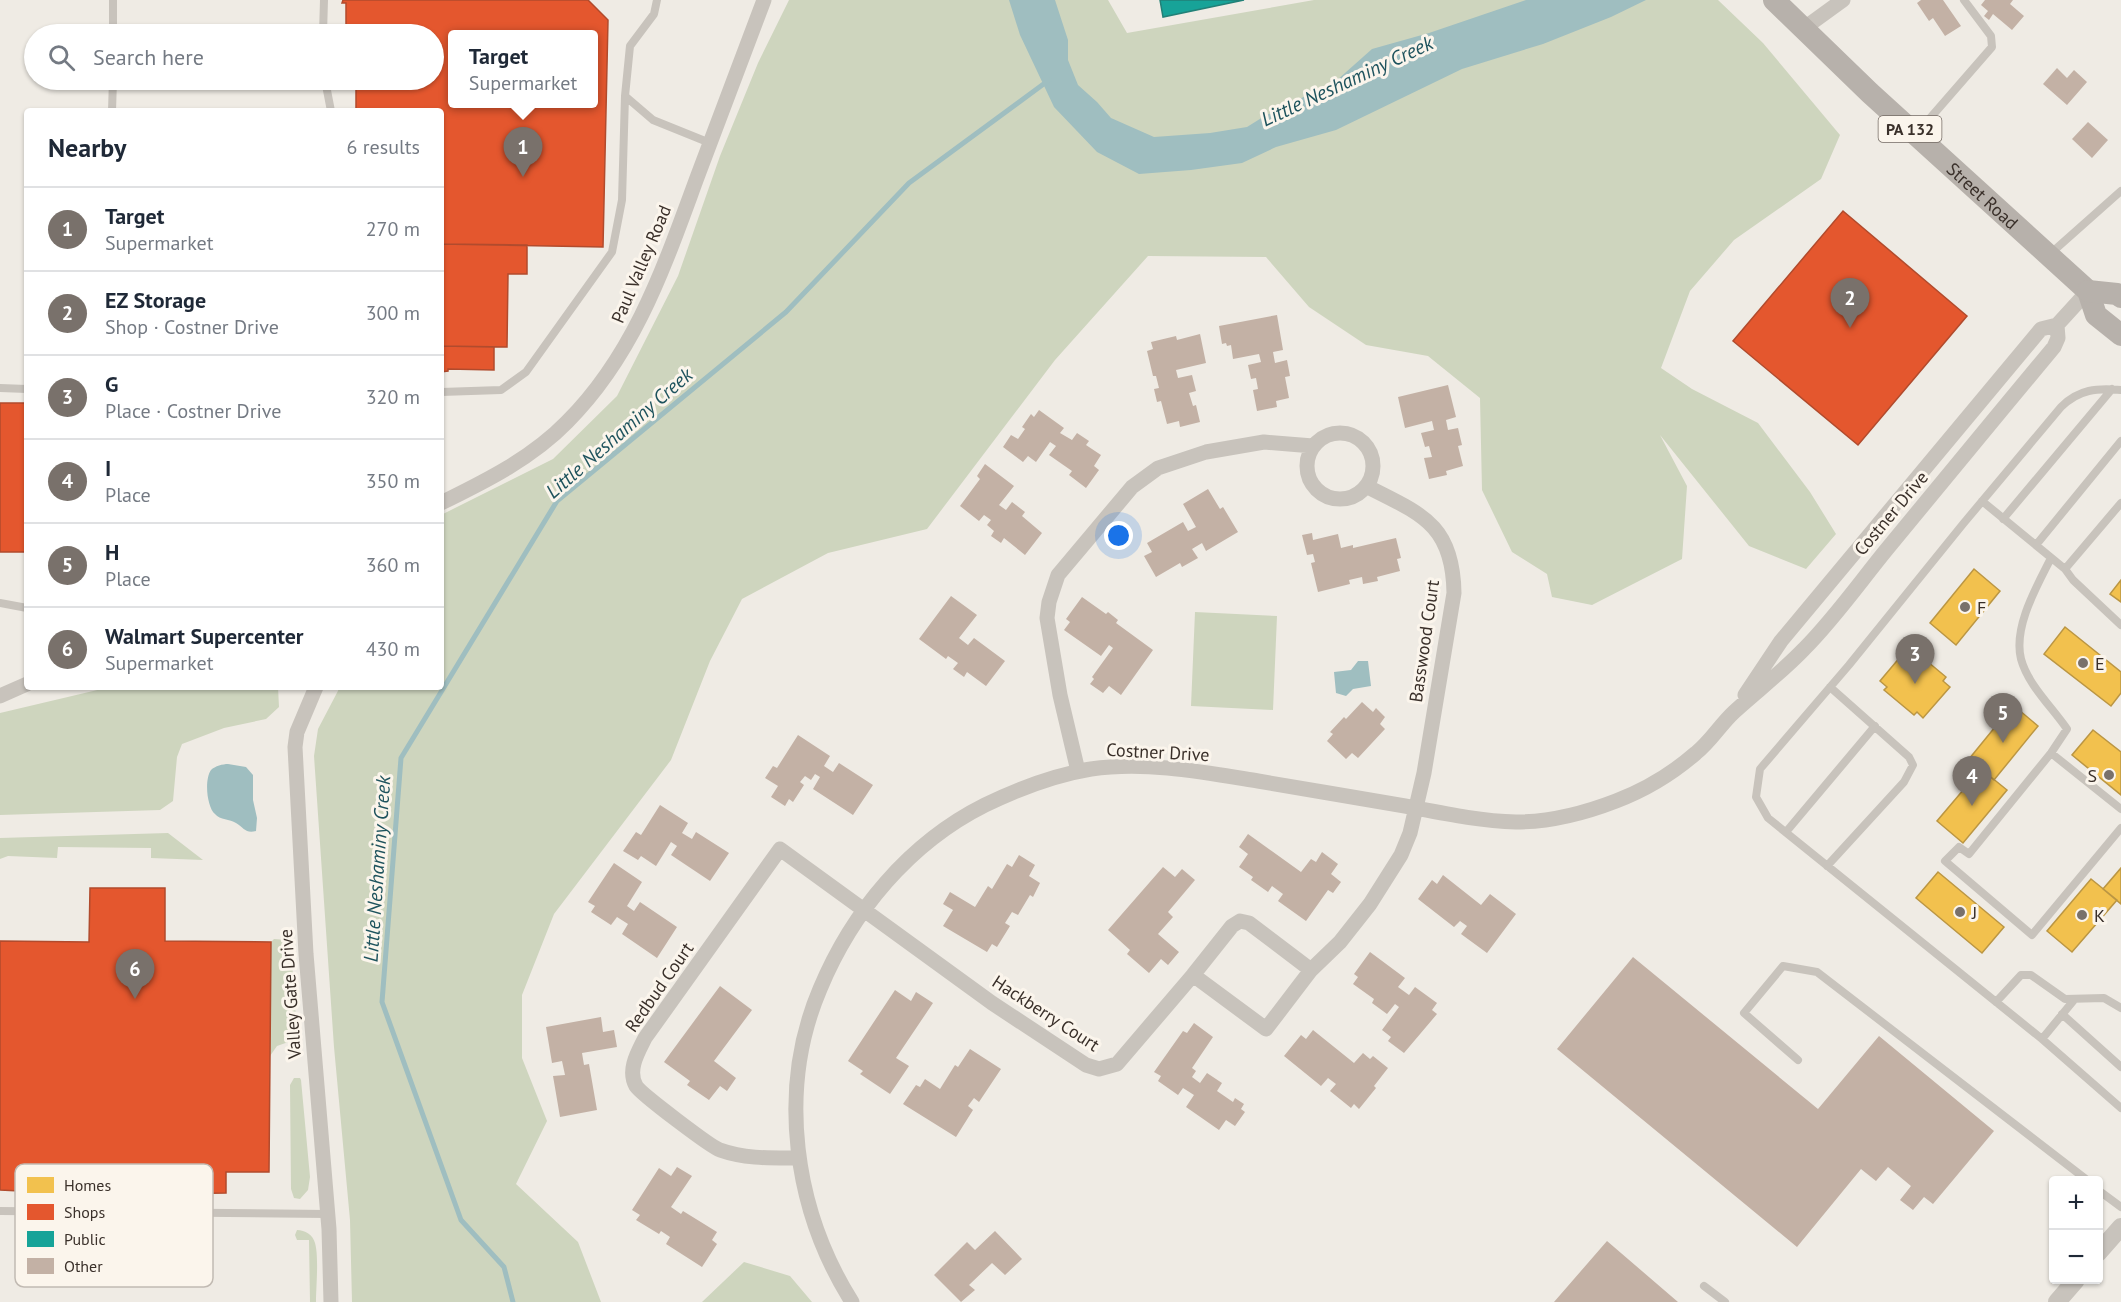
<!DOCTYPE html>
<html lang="en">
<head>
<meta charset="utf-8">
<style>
	body { margin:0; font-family:"PT Sans",sans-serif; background:#f2f2f3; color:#1f2937 }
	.controls { position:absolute; right:18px; bottom:18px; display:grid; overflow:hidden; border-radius:6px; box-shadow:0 2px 4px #0004 }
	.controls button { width:54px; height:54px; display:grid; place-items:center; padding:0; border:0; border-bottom:2px solid #e0e1e3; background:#fff; color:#1f2937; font:30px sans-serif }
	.you { position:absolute; left:1119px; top:536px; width:21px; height:21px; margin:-15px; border:4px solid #fff; border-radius:50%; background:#1a73e8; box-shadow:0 0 0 9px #1a73e833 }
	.badge { display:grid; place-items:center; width:39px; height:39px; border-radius:50%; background:#79716b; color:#fff; font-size:20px; font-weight:700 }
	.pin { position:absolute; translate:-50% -50px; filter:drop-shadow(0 2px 3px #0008) }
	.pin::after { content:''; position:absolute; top:32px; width:21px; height:18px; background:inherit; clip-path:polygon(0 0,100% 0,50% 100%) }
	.popup { position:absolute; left:448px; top:30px; width:150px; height:78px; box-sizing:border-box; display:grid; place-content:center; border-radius:6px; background:#fff; filter:drop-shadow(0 2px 4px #0005); font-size:20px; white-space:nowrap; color:#747a83 }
	.popup b { font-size:22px; color:#1f2937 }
	.popup::after { content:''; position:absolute; left:50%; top:100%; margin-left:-12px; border:12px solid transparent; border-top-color:#fff }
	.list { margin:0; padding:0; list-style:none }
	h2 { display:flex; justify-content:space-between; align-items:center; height:78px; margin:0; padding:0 24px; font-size:26px }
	h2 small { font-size:20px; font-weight:400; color:#747a83 }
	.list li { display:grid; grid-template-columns:39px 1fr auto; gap:18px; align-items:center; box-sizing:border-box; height:84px; padding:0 24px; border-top:2px solid #e0e1e3 }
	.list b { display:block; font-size:22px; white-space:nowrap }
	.list p { margin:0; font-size:20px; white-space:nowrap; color:#747a83 }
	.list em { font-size:20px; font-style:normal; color:#747a83 }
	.icon { flex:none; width:33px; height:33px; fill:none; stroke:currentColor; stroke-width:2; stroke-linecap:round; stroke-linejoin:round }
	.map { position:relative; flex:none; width:2121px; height:1302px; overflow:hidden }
	.search { position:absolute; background:#fff; box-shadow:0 2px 4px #0004; left:24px; top:24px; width:420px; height:66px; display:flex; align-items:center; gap:15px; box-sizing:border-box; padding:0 21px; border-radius:33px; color:#747a83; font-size:22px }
	.panel { position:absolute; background:#fff; box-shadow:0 2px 4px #0004; left:24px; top:108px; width:420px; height:582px; border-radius:6px }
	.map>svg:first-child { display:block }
	.green { fill:#ced5be }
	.water { fill:#9fbec0 }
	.homes { fill:#f2c14e; stroke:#bb9643; stroke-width:1.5 }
	.shops { fill:#e4572e; stroke:#b14b2d; stroke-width:1.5; fill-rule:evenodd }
	.public { fill:#17a398; stroke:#228077; stroke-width:1.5 }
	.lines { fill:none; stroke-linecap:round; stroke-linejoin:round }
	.stream { stroke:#9fbec0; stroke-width:5 }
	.building { fill:#c3b1a5 }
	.service { stroke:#c8c3bc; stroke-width:8 }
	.minor { stroke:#c8c3bc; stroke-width:15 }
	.tertiary { stroke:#c8c3bc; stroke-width:18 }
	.primary { stroke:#b7b1ab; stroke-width:22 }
	.poi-dot { fill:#79716b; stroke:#fbf5ec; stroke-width:2 }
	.labels { text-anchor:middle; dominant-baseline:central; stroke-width:6; stroke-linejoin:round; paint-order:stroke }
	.shield { fill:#fbf5ec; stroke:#746b64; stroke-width:1.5 }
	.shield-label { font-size:16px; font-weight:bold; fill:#3a302a }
	.street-label { font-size:18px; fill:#3a302a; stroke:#fbf5ec }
	.poi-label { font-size:18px; fill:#3a302a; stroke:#fbf5ec; text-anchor:start }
	.water-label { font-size:20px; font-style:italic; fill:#1e535d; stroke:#fbf5ec }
	.key { fill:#fbf5ec; stroke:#c1bab2; stroke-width:1.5 }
	.key-label { font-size:16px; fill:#3a302a }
</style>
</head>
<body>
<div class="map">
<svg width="2121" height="1302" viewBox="0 0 2121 1302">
	<rect width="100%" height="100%" fill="#efebe4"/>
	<path class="green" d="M789 0H1108L1127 33 1314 0H1718L1763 43 1840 135 1821 179 1734 240 1690 291 1661 368 1692 389 1758 423 1810 492 1836 534 1806 569 1749 546 1660 435 1687 486 1682 559 1592 605 1552 597 1547 574 1512 552 1482 490 1480 398 1428 356 1366 345 1309 307 1266 257 1148 256 1055 360 927 529 828 553 742 599 710 661 671 760 554 914 522 995V1058L547 1121 516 1184 578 1242 601 1302H352L350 1220 334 1047 314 756 318 729 340 687H441V515L553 459 617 396 678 276 720 156 758 63Z
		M1195 612 1277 616 1273 710 1191 706Z
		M110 687H278L279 707 266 719 224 728 182 744 177 757 173 801 160 810 0 815V713Z
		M168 833 203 860 151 858V848L58 847 57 858 8 856 0 859V838Z
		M274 939 287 940 291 946 297 1035 294 1040 277 1046 270 1056 271 942Z
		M294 1078H300L301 1080 310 1177 308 1190 300 1199 294 1198 291 1189 290 1085Z
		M297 1230C305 1230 313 1235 315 1243 319 1257 316 1287 316 1302H310L309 1240H297L295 1235Z
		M744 1262 790 1276 812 1302H702Z"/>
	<path class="water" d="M1009 0H1055L1068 40V60L1078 85 1097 102 1111 118 1154 137 1210 133 1247 127 1263 117 1336 81 1372 49 1429 33 1526 0H1646L1611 17 1543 44 1462 69 1336 130 1276 147 1242 163 1191 170 1139 174 1097 152 1054 107 1020 35Z
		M1358 661H1368L1371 686 1353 689 1346 696 1336 693 1334 672 1351 670Z
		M228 764 246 767 253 775V800L257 818 256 831C246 834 244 828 236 823 230 819 220 820 215 814 207 807 204 780 211 770 215 766 223 764 228 764Z"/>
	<path class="homes" d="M1974 569 2000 591 1956 645 1930 623Z
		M2121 580V602L2110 594Z
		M2065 627 2121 672V693L2111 706 2044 654Z
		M1906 650 1913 656 1916 652 1946 677 1943 681 1950 687 1923 718 1917 712 1914 715 1884 690 1887 687 1880 681Z
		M2013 705 2038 726 1994 780 1969 759Z
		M2093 730 2121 752V795L2072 755Z
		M1981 769 2007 790 1963 843 1937 821Z
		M2121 868V904L2103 889Z
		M1938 872 2004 927 1982 953 1916 898Z
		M2091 879 2117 900 2072 952 2047 931Z"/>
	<path class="shops" d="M343 0H588L608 20 603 247 441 244V111H356V80H434V34H353V30L346 29V3H342ZM452 34H594V104H452Z
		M1843 211 1967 316 1858 445 1733 341Z
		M441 244 527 245V274H508L507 347 441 346Z
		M441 346 494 347V370L448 369V371L441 372Z
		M0 403H27V577H25L26 552H0Z
		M90 888H165V941L271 942 269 1172H226V1193L163 1194V1186L39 1185V1192L0 1190V941L89 942Z"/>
	<path class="public" d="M1160 0H1244L1163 17Z"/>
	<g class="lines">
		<path class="stream" d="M513 1302 504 1267 461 1220 382 1002 401 758 557 501 786 312 909 183 1049 80"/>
	</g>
	<path class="building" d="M1921 0H1943L1961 26 1945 36 1933 18 1929 21 1917 3Z
		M1985 0H2013L2010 4 2024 16 2012 30 1993 14 1989 20 1984 16 1988 11 1981 5Z
		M2057 68 2067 78 2074 70 2087 82 2067 105 2043 84Z
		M2088 122 2108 140 2092 158 2072 139Z
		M1277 315 1283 350 1273 352 1275 363 1287 360 1290 376 1285 377 1289 398 1276 401 1277 407 1257 411 1253 390 1258 389 1256 378 1251 379 1248 365 1261 362 1259 354 1233 359 1231 345 1227 346 1226 343 1222 344 1219 326Z
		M1200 334 1206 363 1176 370 1178 378 1192 375 1196 391 1189 393 1193 406 1196 405 1200 422 1180 427 1179 421 1167 424 1161 401 1157 402 1154 389 1159 388 1156 376H1153L1147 351 1153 349 1151 342 1176 336 1177 340Z
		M1448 385 1456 417 1446 420 1448 430 1458 428 1462 445 1458 446 1463 466 1446 471 1447 475 1429 479 1424 458 1432 457 1429 446 1425 447 1421 433 1434 430 1432 421 1405 428 1398 397Z
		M1039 410 1064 428 1060 433 1072 440 1077 433 1089 441 1086 445 1101 455 1094 466 1099 470 1086 488 1069 475 1072 471 1049 455 1056 446 1050 442 1036 462 1028 456 1023 462 1003 447 1011 435 1018 439 1025 429 1022 427 1031 414 1034 417Z
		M985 464 1014 486 999 505 1006 510 1012 502 1025 512 1022 516 1042 533 1025 555 1004 538 1001 543 991 536 994 531 987 525 991 520 984 515 979 521 960 506 980 479 977 476Z
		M1208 489 1220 509 1223 507 1238 532 1206 551 1202 543 1192 549 1198 558 1182 567 1180 563 1156 577 1144 556 1152 552 1147 543 1183 522 1188 531 1196 527 1183 504Z
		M1312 533 1313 540 1338 534 1341 548 1353 545V548L1396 538 1401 558 1397 559 1400 571 1377 577 1378 581 1363 584 1362 577 1349 580 1350 584 1318 592 1311 563 1315 562 1313 554 1307 555 1302 535Z
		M951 596 977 615 959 638 968 645 974 638 1005 661 986 686 967 672 964 677 953 669 958 663 948 656 946 659 919 639Z
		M1082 597 1106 614 1108 612 1118 620 1116 623 1153 650 1121 695 1109 686 1103 693 1090 684 1094 679 1092 677 1113 648 1109 645 1101 656 1064 630 1070 622 1066 619Z
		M1362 702 1373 712 1376 708 1385 717 1380 724 1385 729 1358 758 1352 753 1346 759 1327 741 1333 734 1330 732 1344 717 1346 719Z
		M798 735 830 756 824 766 833 772 839 763 873 785 853 815 813 789 820 777 815 774 811 780 805 776 800 782 804 785 793 802 789 799 785 806 771 797 778 786 765 778 773 766 777 768Z
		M660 805 688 823 682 833 692 839 696 832 729 853 710 881 671 855 677 846 671 842 656 866 641 856 638 860 623 851 636 832 641 835Z
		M1248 834 1301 872 1311 859 1316 862 1322 852 1338 864 1331 874 1341 882 1333 893 1328 890 1306 921 1278 901 1283 894 1272 886 1268 892 1251 880 1253 877 1239 867 1248 854 1239 847Z
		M1019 855 1035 865 1029 876 1040 883 1033 897 1030 895 1018 915 1012 912 1005 923 1010 926 997 947 992 944 987 952 943 926 953 910 943 904 950 892 975 907 988 886 992 889 1007 864 1012 867Z
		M614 863 642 882 627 906 634 911 640 902 677 927 657 958 622 934 628 924 617 917 611 925 591 912 595 906 588 902Z
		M1163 867 1175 877 1182 869 1195 880 1168 912 1173 917 1158 934 1179 952 1168 965 1161 959 1149 973 1127 954 1130 950 1108 930Z
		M1443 875 1481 905 1490 894 1516 914 1487 953 1461 934 1467 926 1460 921 1454 927 1418 899 1432 880 1437 884Z
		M1370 952 1405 978 1398 987 1409 995 1415 987 1437 1003 1432 1010 1437 1014 1404 1053 1388 1041 1391 1037 1382 1030 1399 1007 1395 1004 1387 1014 1372 1003 1374 999 1353 984 1358 977 1354 974Z
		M1633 957 1818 1109 1879 1036 1994 1131 1933 1204 1924 1197 1913 1210 1900 1200 1911 1186 1888 1167 1876 1181 1861 1169 1797 1247 1557 1049Z
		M720 986 752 1010 714 1061 736 1078 727 1091 720 1086 709 1100 687 1085 690 1081 664 1062Z
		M895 990 911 1001 916 992 933 1003 896 1058 909 1066 890 1094 860 1074 863 1071 848 1061Z
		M601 1017 603 1032 614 1030 617 1047 582 1053 584 1065 589 1064 597 1110 560 1117 553 1076 565 1075 562 1061 552 1063 546 1027Z
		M1194 1023 1213 1037 1192 1068 1196 1071 1192 1077 1200 1083 1207 1073 1222 1083 1217 1091 1233 1102 1235 1098 1244 1104 1241 1109 1245 1112 1235 1126 1226 1120 1219 1130 1186 1107 1194 1095 1183 1088 1178 1095 1158 1081 1161 1076 1154 1072 1183 1031 1187 1033Z
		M1313 1030 1354 1063 1363 1053 1370 1059 1373 1056 1388 1068 1374 1086 1376 1088 1359 1109 1354 1104 1351 1108 1330 1091 1336 1084 1328 1078 1321 1086 1284 1056 1301 1035 1306 1039Z
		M970 1049 1001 1069 979 1102 974 1098 968 1106 973 1110 956 1137 903 1104 916 1085 920 1087 925 1079 940 1089 955 1065 958 1067Z
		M677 1167 692 1176 671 1207 681 1214 683 1211 717 1232 712 1240 717 1244 702 1267 666 1244 670 1237 661 1231 659 1234 636 1220 640 1215 632 1210 659 1168 671 1176Z
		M995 1231 1022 1259 1005 1275 992 1263 969 1285 975 1290 961 1302 934 1275 967 1242 975 1250Z
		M1607 1241 1678 1302H1554Z"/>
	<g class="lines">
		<path class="service" d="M657 0 654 14 630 46 625 96 653 120 710 143
			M113 34V0
			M323 34 324 0
			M325 80 331 111
			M112 111 113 80
			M1918 132 1992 47 1991 36 1964 0
			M2050 254 2121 191
			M0 388 27 389
			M2121 390C2097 388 2079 389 2061 407L1963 524 1849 665 1760 769 1756 797 1768 818 2042 1039 2121 1108
			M441 392 501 390 526 372 612 252 622 200 625 96
			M1982 501 2065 569 2121 503
			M2003 519 2112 389
			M2036 545 2121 441
			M2051 558C2037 586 2013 627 2021 659 2028 685 2052 707 2067 729L2051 753 1969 854 1959 847 1945 861 2032 935 2121 828
			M2065 569 2073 580 2121 625
			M0 603 27 608
			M2051 753 2121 809
			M1786 832 1875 726
			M1827 866 1904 782 1913 765 1909 757 1830 687
			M1996 1002 2021 975H2031L2065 999 2104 998 2121 1008
			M2062 1014 2121 1067
			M2042 1039 2074 1000
			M1798 1060 1744 1013 1783 966 1817 972 2087 1180
			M2098 1190 2121 1207
			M0 1211 327 1214
			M1704 1286 1725 1302"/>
		<path class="minor" d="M1803 29 1843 0
			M1307 466a33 33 0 1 1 66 0a33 33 0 1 1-66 0Z
			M441 503C486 481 532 458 567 422 636 353 665 264 698 175 720 116 742 58 764 0
			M316 687 297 732 295 747 306 954 329 1229 331 1302
			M1745 695 1781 641 2041 329 2057 325 2088 291
			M0 696 27 684
			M1078 771 1060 695 1047 618 1049 602 1058 575 1132 487 1158 468 1206 452 1264 442 1313 446
			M1193 975 1266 1029 1311 970 1340 942 1370 904 1401 855 1410 833 1424 773 1454 593C1453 524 1421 514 1366 486
			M798 1158C772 1158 745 1159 720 1150 711 1147 641 1094 636 1086 627 1070 638 1052 645 1038L780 849 992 1003 1086 1065 1099 1069 1117 1064 1193 975 1232 926 1240 921 1249 923 1311 970
			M852 1302C794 1210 777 1090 820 989 852 912 909 843 985 805 1018 789 1054 775 1091 769 1146 761 1203 772 1258 781 1307 789 1356 798 1405 806 1442 813 1479 821 1516 822 1551 822 1585 813 1616 801 1645 790 1673 773 1696 753 1711 741 1720 725 1734 712 1757 691 1782 672 1804 649 1834 619 1860 582 1887 549 1943 481 1998 414 2054 347L2058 338 2057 325"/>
		<path class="tertiary" d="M2098 1253 2121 1227
			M2057 1302 2076 1280"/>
		<g class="primary">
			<path id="s1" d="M1774 0 1870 93 2088 291 2096 315 2121 335"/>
			<path d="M2088 291 2117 294 2121 297"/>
		</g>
	</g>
	<g class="poi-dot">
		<circle cx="1965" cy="607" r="6"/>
		<circle cx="2083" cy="663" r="6"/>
		<circle cx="2109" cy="775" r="6"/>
		<circle cx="1960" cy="912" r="6"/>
		<circle cx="2082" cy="915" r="6"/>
	</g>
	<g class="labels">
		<rect class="shield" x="1878.5" y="116" width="63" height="26" rx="4.5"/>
		<g class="shield-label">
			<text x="1910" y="129">PA 132</text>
		</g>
		<g class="street-label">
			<text stroke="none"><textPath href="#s1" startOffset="286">Street Road</textPath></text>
			<text transform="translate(641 264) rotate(-67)">Paul Valley Road</text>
			<text transform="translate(1891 513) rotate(-50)">Costner Drive</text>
			<text transform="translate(1424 641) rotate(-82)">Basswood Court</text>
			<text transform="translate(1158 752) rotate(3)">Costner Drive</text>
			<text transform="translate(659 987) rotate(-55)">Redbud Court</text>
			<text transform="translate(290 994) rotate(-94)">Valley Gate Drive</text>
			<text transform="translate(1046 1013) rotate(33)">Hackberry Court</text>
		</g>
		<g class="poi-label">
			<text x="1977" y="607">F</text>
			<text x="2095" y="663">E</text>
			<text x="2097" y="775" text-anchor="end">S</text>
			<text x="1972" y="912">J</text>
			<text x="2094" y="915">K</text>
		</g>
		<g class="water-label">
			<text transform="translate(1347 81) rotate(-25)">Little Neshaminy Creek</text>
			<text transform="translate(619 433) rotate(-41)">Little Neshaminy Creek</text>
			<text transform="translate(377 869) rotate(-86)">Little Neshaminy Creek</text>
		</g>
	</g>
	<rect x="15" y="1164" width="198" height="123" rx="9" class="key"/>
	<rect x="27" y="1177" width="27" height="16" fill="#f2c14e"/>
	<rect x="27" y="1204" width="27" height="16" fill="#e4572e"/>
	<rect x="27" y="1231" width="27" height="16" fill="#17a398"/>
	<rect x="27" y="1258" width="27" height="16" fill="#c3b1a5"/>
	<g class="key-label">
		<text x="64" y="1191">Homes</text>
		<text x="64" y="1218">Shops</text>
		<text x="64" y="1245">Public</text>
		<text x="64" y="1272">Other</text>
	</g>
</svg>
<div class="controls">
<button>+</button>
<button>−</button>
</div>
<div class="you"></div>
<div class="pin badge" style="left:523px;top:177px">1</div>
<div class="popup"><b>Target</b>Supermarket</div>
<div class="pin badge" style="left:1850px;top:328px">2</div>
<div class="pin badge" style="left:1915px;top:684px">3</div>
<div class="pin badge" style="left:1972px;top:806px">4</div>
<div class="pin badge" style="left:2003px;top:743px">5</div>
<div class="pin badge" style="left:135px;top:999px">6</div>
<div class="search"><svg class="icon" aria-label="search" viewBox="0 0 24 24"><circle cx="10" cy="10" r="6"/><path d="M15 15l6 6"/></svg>Search here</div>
<section class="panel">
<h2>Nearby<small>6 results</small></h2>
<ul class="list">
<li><span class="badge">1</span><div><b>Target</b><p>Supermarket</p></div><em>270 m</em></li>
<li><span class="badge">2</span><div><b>EZ Storage</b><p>Shop · Costner Drive</p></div><em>300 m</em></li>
<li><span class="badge">3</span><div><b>G</b><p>Place · Costner Drive</p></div><em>320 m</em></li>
<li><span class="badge">4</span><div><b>I</b><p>Place</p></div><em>350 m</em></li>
<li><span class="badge">5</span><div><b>H</b><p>Place</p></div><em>360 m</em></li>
<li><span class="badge">6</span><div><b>Walmart Supercenter</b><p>Supermarket</p></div><em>430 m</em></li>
</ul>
</section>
</div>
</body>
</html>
